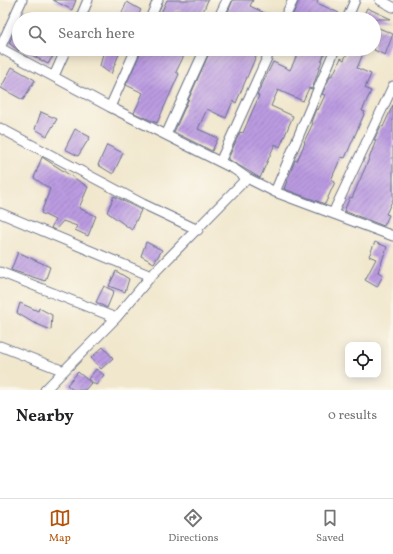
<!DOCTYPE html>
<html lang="en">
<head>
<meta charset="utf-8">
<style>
	body { margin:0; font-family:Vollkorn,serif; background:#f2f2f2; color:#202124 }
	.controls { position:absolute; right:12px; bottom:12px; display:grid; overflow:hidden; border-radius:8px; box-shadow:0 2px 10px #0003 }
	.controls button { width:36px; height:36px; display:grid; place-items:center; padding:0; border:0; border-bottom:1px solid #e0e0e0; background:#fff; color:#202124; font:20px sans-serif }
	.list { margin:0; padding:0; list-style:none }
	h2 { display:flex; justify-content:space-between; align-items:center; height:52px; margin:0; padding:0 16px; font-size:17px }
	h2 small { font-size:13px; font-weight:400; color:#757577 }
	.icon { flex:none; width:22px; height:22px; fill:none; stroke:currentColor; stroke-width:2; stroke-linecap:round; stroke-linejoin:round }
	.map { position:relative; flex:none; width:393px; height:390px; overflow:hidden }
	.search { position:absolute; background:#fff; box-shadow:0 2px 10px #0003; left:12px; right:12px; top:12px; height:44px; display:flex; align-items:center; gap:10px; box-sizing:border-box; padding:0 14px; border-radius:22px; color:#757577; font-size:15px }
	.sheet { height:108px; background:#fff }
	nav { display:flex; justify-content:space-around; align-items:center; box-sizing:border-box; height:56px; border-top:1px solid #e0e0e0; background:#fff; font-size:11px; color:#757577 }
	nav a { display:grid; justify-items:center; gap:2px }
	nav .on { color:#b45309 }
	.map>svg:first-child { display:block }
	.building { fill:url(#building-hatch) }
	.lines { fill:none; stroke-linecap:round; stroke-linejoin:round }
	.street-casing { stroke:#666f85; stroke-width:11 }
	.street { stroke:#fff; stroke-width:9 }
</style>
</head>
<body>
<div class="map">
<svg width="393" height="390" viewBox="0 0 393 390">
	<defs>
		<pattern id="building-hatch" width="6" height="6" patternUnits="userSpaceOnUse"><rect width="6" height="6" fill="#bb9be1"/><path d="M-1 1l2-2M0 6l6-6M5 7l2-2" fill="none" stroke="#977fba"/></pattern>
	</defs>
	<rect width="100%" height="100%" fill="#fbf7ec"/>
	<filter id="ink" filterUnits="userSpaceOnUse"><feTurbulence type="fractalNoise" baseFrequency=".025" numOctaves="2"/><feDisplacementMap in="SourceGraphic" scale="8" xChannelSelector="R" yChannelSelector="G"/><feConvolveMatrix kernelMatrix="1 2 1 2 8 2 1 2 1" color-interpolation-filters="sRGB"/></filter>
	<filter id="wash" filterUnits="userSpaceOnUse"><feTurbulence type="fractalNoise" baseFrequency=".012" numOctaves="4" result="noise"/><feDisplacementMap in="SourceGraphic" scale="16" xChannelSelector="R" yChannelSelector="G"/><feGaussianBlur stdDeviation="0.9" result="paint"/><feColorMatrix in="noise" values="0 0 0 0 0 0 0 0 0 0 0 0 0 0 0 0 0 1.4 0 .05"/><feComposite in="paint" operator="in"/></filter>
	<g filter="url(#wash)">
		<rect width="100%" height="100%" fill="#f1e7cd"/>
		<g id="blocks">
			<path class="building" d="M53 0H76L72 10Z
				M167 0H208L200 19 176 10 172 19H158Z
				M233 0H253L250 6 277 19H225Z
				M299 0H318L317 3 339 13 336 19H291Z
				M127 2 141 10 136 19H119Z
				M367 8 391 19H362Z
				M19 23V51L9 43Z
				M374 26 393 34 385 55 374 50Z
				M21 49H57L48 64Z
				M104 49H121L111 74 100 66Z
				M142 49H187L176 72 179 74 157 123 134 113 143 93 126 85Z
				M211 49H259L236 103 233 101 226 118 207 109 198 129 218 138 212 151 174 132Z
				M300 49H326L312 89 309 88 303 101 278 90 271 106 293 116 280 147 275 144 260 178 228 159 240 132 243 133 259 96 257 95 273 62 290 70Z
				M349 49H365L357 68 371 74 365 88 371 91 362 111 365 112 345 158 341 157 331 180 335 182 325 204 284 189 295 160 297 161 305 143 304 142 313 123 311 122 316 109 318 110 325 95 322 94 331 75H333L341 58 344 60Z
				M12 67 35 80 23 100 1 88Z
				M393 105V199L386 214 389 215 384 226 344 211 350 197 352 198 369 159 376 140H374L381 126 383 127Z
				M41 112 57 119 47 136 35 129Z
				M75 129 90 137 78 156 65 149Z
				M107 145 123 153 113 174 98 165Z
				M42 157 88 187 79 208 96 216 88 236 75 230 77 226 63 221 55 230 51 228 55 220 41 213 50 189 34 178Z
				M114 196 141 210 132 230 107 212Z
				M146 242 162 250 154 263 141 256Z
				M375 242 387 247 378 272 383 275 377 287 365 280 376 259 369 256Z
				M18 252 50 267 45 281 11 270Z
				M116 271 129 279 125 292 109 286Z
				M104 286 114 291 107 308 96 302Z
				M20 303 38 311 39 308 52 315 51 330 32 322 17 313Z
				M103 347 113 358 101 369 91 358Z
				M96 369 104 375 96 385 88 379Z
				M78 372 91 383 85 390H73L67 385Z"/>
		</g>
	</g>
	<g filter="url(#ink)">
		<use href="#blocks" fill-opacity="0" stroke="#666f85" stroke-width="1"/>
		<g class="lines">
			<g class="street-casing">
				<path id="street" d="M380 0 393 7
					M80 19 88 0
					M150 19 158 0
					M218 19 227 0
					M284 19 293 0
					M347 19 355 0
					M0 48 110 107 234 169 247 178 275 192 393 236
					M0 48 22 0
					M54 76 66 49
					M110 107 136 49
					M0 128 143 204 198 230
					M166 135 205 49
					M220 162 271 49
					M275 192 335 49
					M0 213 151 276
					M333 213 393 86
					M0 272 116 318
					M0 346 64 371
					M45 390 116 318 151 276 247 178"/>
			</g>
			<use href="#street" class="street"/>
		</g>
	</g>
</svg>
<div class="controls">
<button><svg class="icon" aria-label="locate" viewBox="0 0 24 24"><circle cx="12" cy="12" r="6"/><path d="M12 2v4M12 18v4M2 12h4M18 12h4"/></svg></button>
</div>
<div class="search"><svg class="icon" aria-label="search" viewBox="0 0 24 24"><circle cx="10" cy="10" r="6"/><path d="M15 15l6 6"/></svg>Search here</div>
</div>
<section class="sheet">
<h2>Nearby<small>0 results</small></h2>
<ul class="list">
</ul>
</section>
<nav>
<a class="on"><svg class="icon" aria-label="map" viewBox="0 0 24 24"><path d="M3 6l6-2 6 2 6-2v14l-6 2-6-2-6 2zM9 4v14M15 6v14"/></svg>Map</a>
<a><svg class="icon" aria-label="directions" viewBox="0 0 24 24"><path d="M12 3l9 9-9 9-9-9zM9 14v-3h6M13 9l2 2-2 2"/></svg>Directions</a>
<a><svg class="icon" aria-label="saved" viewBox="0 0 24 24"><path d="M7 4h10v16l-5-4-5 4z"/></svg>Saved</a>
</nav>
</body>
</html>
